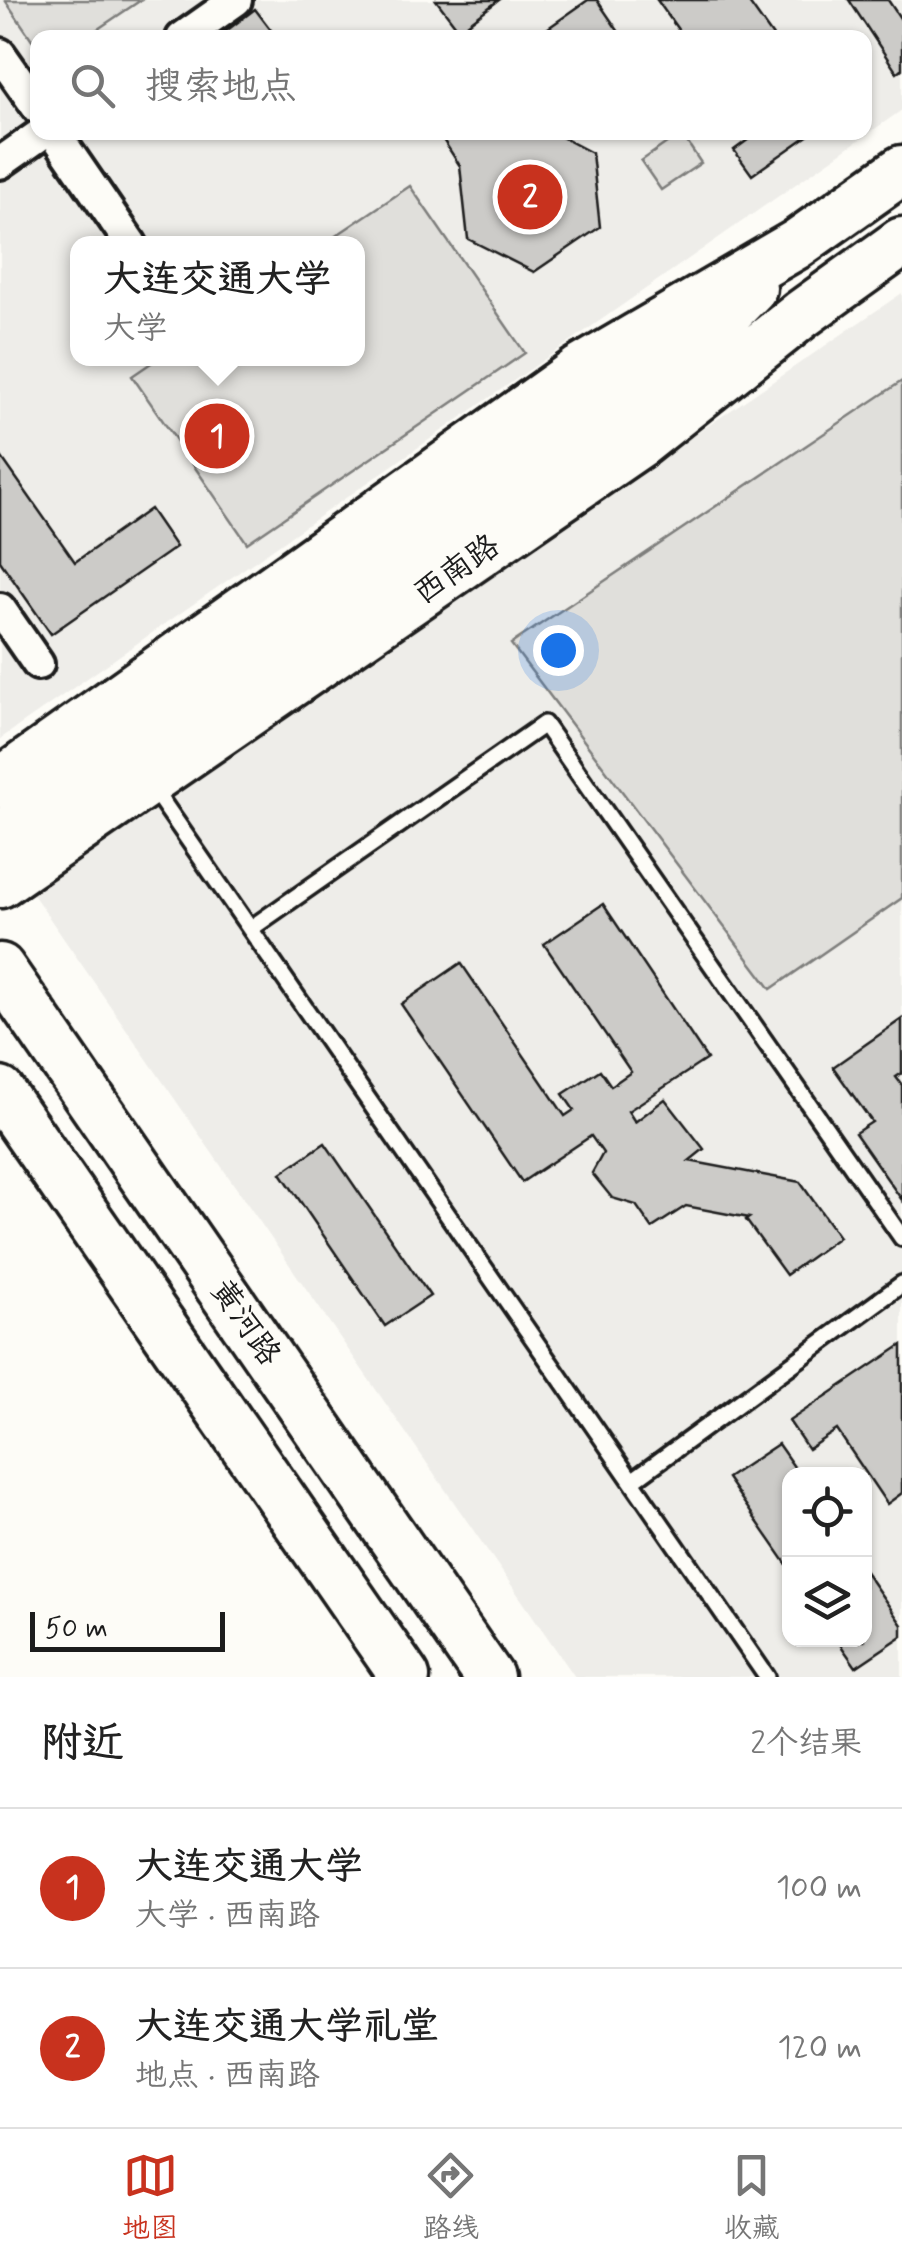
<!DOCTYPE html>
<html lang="zh">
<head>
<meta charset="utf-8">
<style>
	body { margin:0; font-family:Mynerve,"LXGW WenKai TC",sans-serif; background:#f6f6f6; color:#222 }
	.controls { position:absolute; right:30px; bottom:30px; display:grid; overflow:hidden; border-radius:20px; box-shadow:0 2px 8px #0004 }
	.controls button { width:90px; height:90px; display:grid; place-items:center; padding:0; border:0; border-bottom:2px solid #e0e0e0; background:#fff; color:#222; font:50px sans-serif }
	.scale { position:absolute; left:30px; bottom:25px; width:195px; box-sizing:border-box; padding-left:10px; border:5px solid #1c1c1c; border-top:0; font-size:28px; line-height:35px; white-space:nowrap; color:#1c1c1c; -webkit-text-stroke:8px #fdfcf7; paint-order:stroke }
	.you { position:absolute; left:558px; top:650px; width:35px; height:35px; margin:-25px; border:8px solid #fff; border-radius:50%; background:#1a73e8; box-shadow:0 0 0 15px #1a73e833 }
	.badge { display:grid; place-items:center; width:65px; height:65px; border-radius:50%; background:#c8321e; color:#fff; font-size:32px; font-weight:700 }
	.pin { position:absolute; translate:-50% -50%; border:5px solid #fff; box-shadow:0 2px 10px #0006 }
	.popup { position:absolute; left:70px; top:236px; width:295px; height:130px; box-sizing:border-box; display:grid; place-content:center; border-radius:20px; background:#fff; filter:drop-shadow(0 2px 8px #0005); font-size:32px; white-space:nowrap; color:#767676 }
	.popup b { font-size:38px; color:#222 }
	.popup::after { content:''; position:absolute; left:50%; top:100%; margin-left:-20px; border:20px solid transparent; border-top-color:#fff }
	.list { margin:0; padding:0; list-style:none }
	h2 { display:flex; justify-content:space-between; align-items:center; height:130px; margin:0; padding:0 40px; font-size:42px }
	h2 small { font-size:32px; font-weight:400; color:#767676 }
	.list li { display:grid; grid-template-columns:65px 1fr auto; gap:30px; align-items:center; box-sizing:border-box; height:160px; padding:0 40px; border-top:2px solid #e0e0e0 }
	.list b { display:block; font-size:38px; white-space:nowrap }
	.list p { margin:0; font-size:32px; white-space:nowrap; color:#767676 }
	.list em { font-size:32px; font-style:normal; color:#767676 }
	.icon { flex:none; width:55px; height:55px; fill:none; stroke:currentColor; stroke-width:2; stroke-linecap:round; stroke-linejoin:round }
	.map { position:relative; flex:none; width:902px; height:1677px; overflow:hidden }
	.search { position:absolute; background:#fff; box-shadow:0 2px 8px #0004; left:30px; right:30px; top:30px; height:110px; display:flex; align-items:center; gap:25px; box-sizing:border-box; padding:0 35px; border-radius:20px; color:#767676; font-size:38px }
	.sheet { height:450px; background:#fff }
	nav { display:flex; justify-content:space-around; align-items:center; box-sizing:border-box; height:140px; border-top:2px solid #e0e0e0; background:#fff; font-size:28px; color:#767676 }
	nav a { display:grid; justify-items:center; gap:5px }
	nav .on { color:#c8321e }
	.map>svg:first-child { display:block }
	.built { fill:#eeede9; fill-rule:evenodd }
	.green { fill:#e0dfdb; stroke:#7e7e7c; stroke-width:2.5 }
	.building { fill:#cccbc8; stroke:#1c1c1c; stroke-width:2.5 }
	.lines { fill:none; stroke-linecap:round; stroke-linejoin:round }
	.service-casing { stroke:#1c1c1c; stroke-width:22 }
	.minor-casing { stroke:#1c1c1c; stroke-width:38 }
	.primary-casing { stroke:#1c1c1c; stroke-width:55 }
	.service { stroke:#fdfcf7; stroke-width:15 }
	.minor { stroke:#fdfcf7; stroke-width:30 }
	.primary { stroke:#fdfcf7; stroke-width:48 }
	.labels { text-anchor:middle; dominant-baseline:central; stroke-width:8; stroke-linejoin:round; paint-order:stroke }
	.street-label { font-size:32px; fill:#1c1c1c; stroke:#fdfcf7 }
</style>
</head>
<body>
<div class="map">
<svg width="902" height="1677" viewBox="0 0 902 1677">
	<rect width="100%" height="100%" fill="#fdfcf7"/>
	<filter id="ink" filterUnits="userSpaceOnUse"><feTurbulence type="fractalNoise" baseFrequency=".01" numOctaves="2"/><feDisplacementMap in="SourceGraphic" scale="20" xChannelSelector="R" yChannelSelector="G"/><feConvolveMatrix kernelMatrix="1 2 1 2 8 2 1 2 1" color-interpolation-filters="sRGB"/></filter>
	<g filter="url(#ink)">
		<path class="built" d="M0 0H902V110L0 739ZM38 38H864V132H38ZM77 244H357V358H77Z
			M902 293V1677H575L30 890ZM790 1474H864V1640H790Z"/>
		<path class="green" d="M5 0H141L86 37 38 38 37 47Z
			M681 133 701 163 661 190 641 161Z
			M410 186 525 353 247 543 132 376 157 359 357 358V244L325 243Z
			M902 381V898L771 989 511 644Z"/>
		<path class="building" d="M436 0H499L459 30Z
			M588 0H597L623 38H534Z
			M657 0H747L774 38H684Z
			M849 0H888L902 21V69L897 73Z
			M255 9 277 38H217Z
			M438 132H552L592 153 600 227 534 272 468 239 460 166Z
			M751 132H813L752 175 734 150 753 136Z
			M0 455 75 562 150 509 176 547 51 634 0 561Z
			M603 904 707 1059 628 1111 635 1122 665 1099 704 1149 689 1161 800 1182 839 1237 786 1275 746 1220 749 1218 686 1206 652 1228 636 1205 612 1198 592 1173 603 1153 591 1136 522 1182 401 1004 461 963 565 1116 574 1110 563 1094 600 1070 611 1086 631 1072 544 944Z
			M902 1019V1073L896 1077 902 1085V1200L855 1133 872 1122 833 1067Z
			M325 1143 430 1296 385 1326 281 1173Z
			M902 1345V1493L887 1504 837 1430 808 1449 789 1421Z
			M778 1444 799 1474H790V1569L727 1478Z
			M864 1570 902 1625V1636L856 1667 837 1640H864Z"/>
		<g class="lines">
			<g class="service-casing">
				<path id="service" d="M152 787 767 1677
					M250 929 544 724 902 1238
					M632 1481 902 1284"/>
			</g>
			<g class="minor-casing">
				<path id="minor" d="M182 38 236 0
					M0 54 38 108
					M54 132 131 244
					M0 163 44 132
					M0 609 38 664"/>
			</g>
			<g class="primary-casing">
				<path id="primary" d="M0 783 579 371 797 244 902 170
					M0 836 688 353 752 288
					M0 883 641 442 802 314 902 242
					M0 968 489 1677
					M0 1092 405 1677"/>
			</g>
			<use href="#service" class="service"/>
			<use href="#minor" class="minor"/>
			<use href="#primary" class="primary"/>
		</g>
	</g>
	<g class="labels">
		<g class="street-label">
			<text transform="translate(457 570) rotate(-35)">西南路</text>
			<text transform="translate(245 1323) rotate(55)">黄河路</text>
		</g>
	</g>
</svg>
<div class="controls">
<button><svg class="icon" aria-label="locate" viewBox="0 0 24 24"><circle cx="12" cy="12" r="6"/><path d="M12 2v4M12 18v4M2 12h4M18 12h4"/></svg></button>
<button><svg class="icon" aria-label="layers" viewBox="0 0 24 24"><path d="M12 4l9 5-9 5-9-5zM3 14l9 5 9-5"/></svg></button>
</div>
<div class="scale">50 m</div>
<div class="you"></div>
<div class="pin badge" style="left:217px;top:436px">1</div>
<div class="popup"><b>大连交通大学</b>大学</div>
<div class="pin badge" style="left:530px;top:197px">2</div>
<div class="search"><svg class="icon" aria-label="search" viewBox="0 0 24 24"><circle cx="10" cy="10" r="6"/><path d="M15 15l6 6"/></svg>搜索地点</div>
</div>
<section class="sheet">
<h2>附近<small>2个结果</small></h2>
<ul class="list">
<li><span class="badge">1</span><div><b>大连交通大学</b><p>大学 · 西南路</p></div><em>100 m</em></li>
<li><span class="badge">2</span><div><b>大连交通大学礼堂</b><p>地点 · 西南路</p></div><em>120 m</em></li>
</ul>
</section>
<nav>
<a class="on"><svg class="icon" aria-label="map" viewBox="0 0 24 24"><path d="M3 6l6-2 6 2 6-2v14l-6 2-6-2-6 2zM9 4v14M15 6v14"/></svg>地图</a>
<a><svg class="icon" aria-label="directions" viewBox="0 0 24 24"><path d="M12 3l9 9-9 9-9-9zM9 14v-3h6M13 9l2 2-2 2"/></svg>路线</a>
<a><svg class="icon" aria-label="saved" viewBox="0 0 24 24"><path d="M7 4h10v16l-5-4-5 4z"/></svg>收藏</a>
</nav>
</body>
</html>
